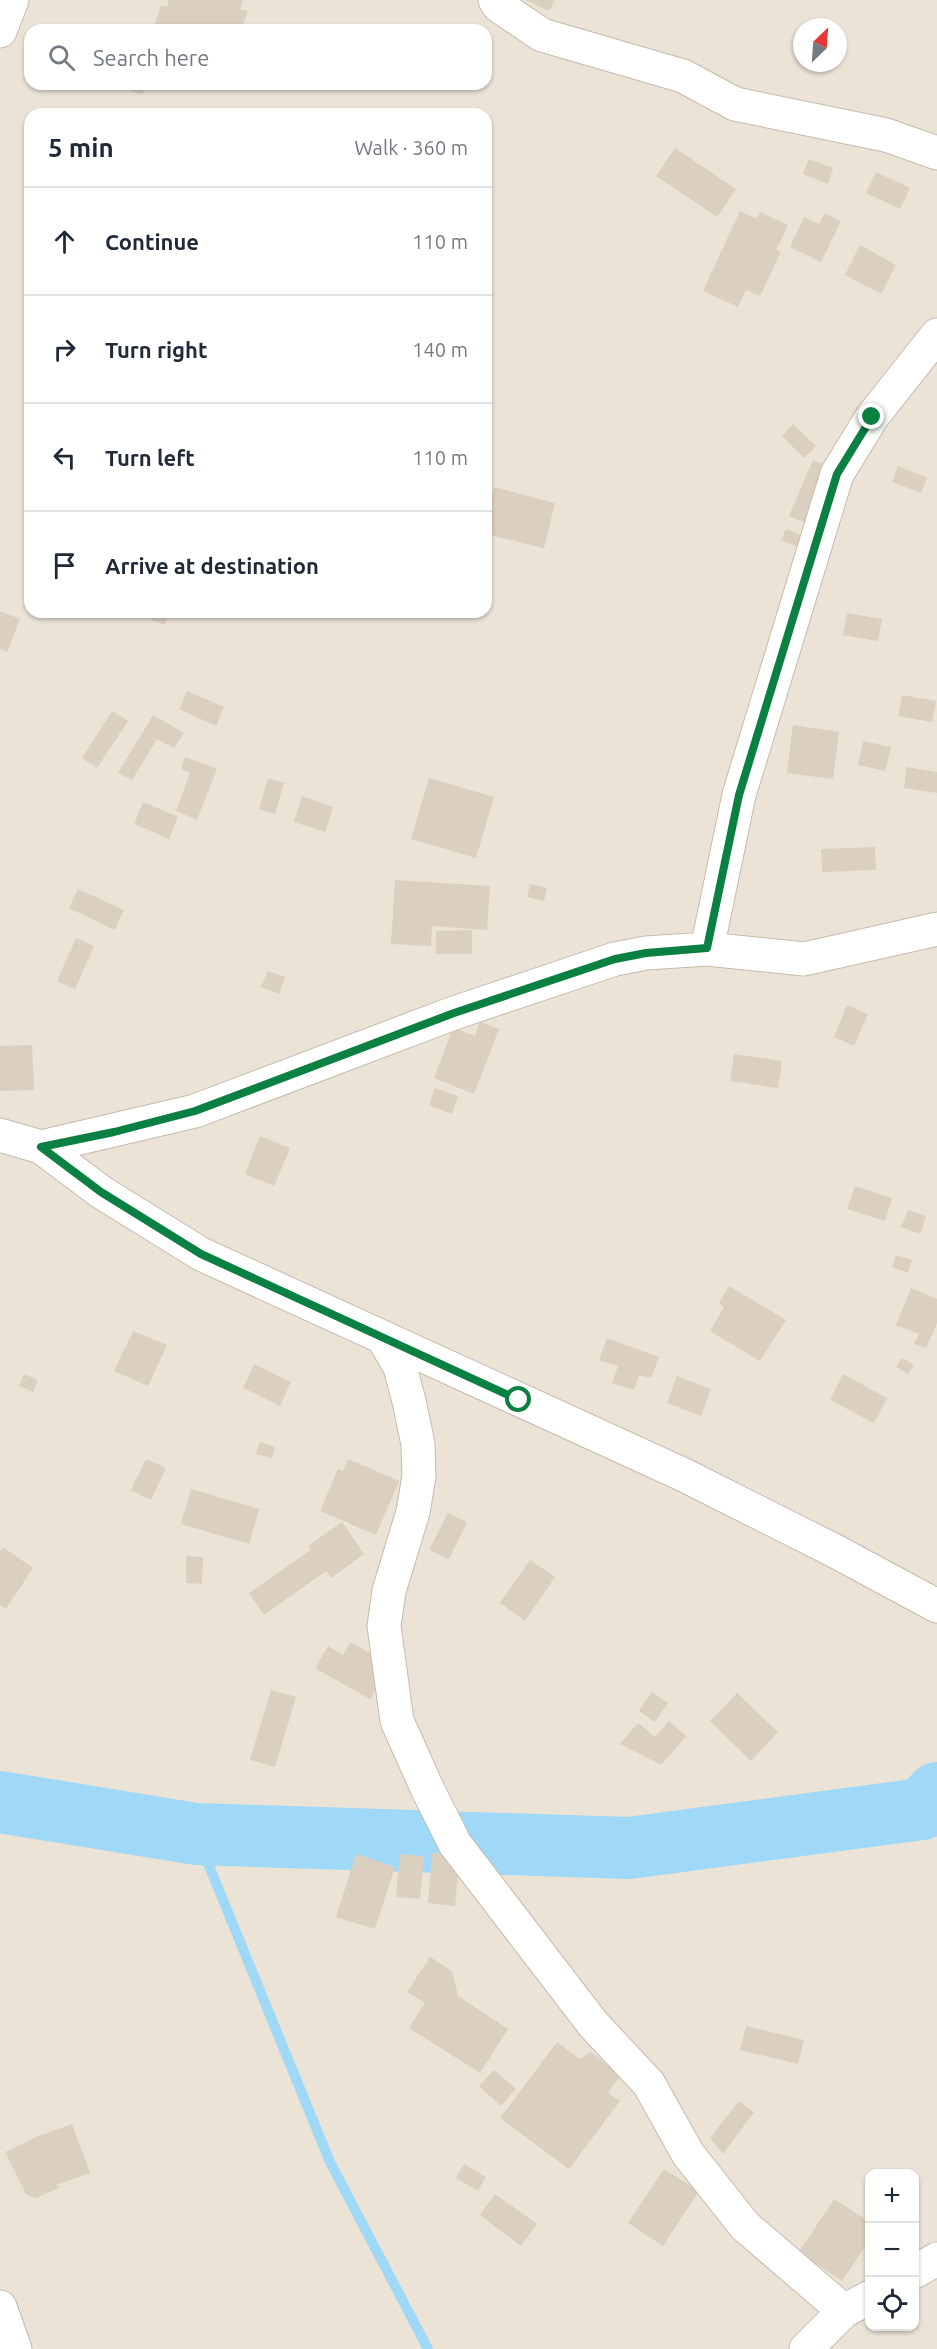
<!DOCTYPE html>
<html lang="en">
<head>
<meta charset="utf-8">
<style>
	body { margin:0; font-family:Ubuntu,sans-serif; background:#f6f6f7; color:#1f2937 }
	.controls { position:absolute; right:18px; bottom:18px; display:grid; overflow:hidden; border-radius:12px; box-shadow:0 2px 4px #0004 }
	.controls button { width:54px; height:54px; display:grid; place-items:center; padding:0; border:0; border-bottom:2px solid #e0e1e3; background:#fff; color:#1f2937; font:30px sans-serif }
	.compass { position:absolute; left:793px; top:18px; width:54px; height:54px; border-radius:50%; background:#fff; box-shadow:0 2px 4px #0004; rotate:25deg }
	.stop { position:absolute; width:18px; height:18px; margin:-14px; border:4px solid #0b8043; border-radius:50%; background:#fff }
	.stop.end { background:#0b8043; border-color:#fff; box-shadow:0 2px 6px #0008 }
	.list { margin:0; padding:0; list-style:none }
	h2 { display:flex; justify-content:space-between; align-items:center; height:78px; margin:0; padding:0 24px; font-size:26px }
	h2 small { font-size:20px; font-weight:400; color:#747a83 }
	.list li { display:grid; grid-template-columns:39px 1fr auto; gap:18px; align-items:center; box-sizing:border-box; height:108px; padding:0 24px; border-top:2px solid #e0e1e3 }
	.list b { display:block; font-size:22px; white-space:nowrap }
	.list em { font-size:20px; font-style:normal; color:#747a83 }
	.icon { flex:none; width:33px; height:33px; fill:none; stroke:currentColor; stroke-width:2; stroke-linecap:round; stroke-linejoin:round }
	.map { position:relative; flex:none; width:937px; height:2349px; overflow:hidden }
	.search { position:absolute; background:#fff; box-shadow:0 2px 4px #0004; left:24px; top:24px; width:468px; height:66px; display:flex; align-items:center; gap:15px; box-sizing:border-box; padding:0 21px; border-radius:18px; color:#747a83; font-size:22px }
	.panel { position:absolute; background:#fff; box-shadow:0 2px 4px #0004; left:24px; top:108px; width:468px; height:510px; border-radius:18px }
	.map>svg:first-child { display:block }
	.residential { fill:#eae3d6; fill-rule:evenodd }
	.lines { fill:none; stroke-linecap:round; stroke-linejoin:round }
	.stream { stroke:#a0d8f7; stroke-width:10 }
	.river { stroke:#a0d8f7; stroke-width:62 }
	.building { fill:#dbcfbf }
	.street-casing { stroke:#c5bbad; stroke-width:35 }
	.street { stroke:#fff; stroke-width:33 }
	.route { stroke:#0b8043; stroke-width:8 }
</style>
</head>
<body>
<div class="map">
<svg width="937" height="2349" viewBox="0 0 937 2349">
	<rect width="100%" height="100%" fill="#f5f1e8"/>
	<path class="residential" d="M0 0H937V2349H0ZM802 27H838V63H802ZM30 30H486V84H30ZM30 114H486V612H30ZM870 2174H914V2326H870Z"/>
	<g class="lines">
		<path class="stream" d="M196 1834 330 2162 428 2349"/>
		<path class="river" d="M0 1802 196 1834 629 1848 922 1809 937 1793"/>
	</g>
	<path class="building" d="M169 0H243L240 9 248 11 241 30H153L161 5 167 7Z
		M526 0H555L549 11Z
		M117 84H146L142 95Z
		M675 148 736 189 717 217 656 176Z
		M809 159 833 168 828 184 803 174Z
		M876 172 910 188 900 209 866 193Z
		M740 211 757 219 760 212 788 225 776 250 781 252 760 296 746 290 738 307 703 291Z
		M825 213 841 221 821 262 790 247 804 217 819 224Z
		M860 245 896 265 881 294 845 275Z
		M793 424 816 446 804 458 782 436Z
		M813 460 830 467 807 523 789 516Z
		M898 466 927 478 921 493 892 482Z
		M494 487 555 503 544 548 486 534V519Z
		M786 529 801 535 797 546 781 540Z
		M0 611 20 619 7 652 0 649Z
		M155 612H170L164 625 152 620Z
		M847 613 882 619 878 641 843 635Z
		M187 691 224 707 216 726 179 709Z
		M902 695 936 701 932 722 898 716Z
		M112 711 128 721 97 768 82 758Z
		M153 715 184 733 174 748 157 739 132 780 118 773Z
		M793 725 839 732 833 779 787 773Z
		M863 741 891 747 885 771 858 765Z
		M185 757 217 769 197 820 176 811 190 773 181 769Z
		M906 767 937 772V793L904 788Z
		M268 778 284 783 275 814 259 809Z
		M429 778 494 797 476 858 411 839Z
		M302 796 333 807 325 832 294 822Z
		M143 802 178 817 169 839 134 824Z
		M875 847 876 870 822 872 821 849Z
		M395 880 490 886 487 930 432 926 431 946 391 944Z
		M530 884 547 888 544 901 527 897Z
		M78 889 124 910 115 930 69 908Z
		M472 930V954H436V931Z
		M76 938 94 946 75 989 57 981Z
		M268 971 285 977 279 994 261 987Z
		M847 1005 868 1014 854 1046 834 1037Z
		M480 1022 499 1029 474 1094 434 1078 453 1028 475 1036Z
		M32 1045 34 1090 0 1091V1046Z
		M734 1054 782 1061 778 1088 730 1081Z
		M435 1088 458 1096 452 1114 429 1105Z
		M260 1136 290 1148 274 1186 245 1174Z
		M855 1186 892 1198 885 1221 847 1209Z
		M908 1210 926 1216 920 1234 901 1227Z
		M896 1255 912 1260 908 1273 892 1267Z
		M729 1286 786 1320 760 1361 710 1331 724 1307 719 1303Z
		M911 1288 937 1299V1323L926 1348 914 1344 919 1334 896 1325Z
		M133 1331 167 1345 148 1386 114 1371Z
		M607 1338 659 1357 651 1378 639 1375 634 1390 612 1383 618 1366 599 1360Z
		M902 1358 914 1365 908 1374 896 1367Z
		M254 1364 291 1382 280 1406 243 1388Z
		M24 1374 38 1380 33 1392 19 1386Z
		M843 1374 887 1398 874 1423 830 1400Z
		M677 1376 711 1389 701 1416 667 1403Z
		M260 1442 275 1447 272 1458 256 1454Z
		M146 1459 166 1468 151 1500 131 1490Z
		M348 1459 399 1481 376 1535 320 1511 338 1469 343 1471Z
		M191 1489 259 1509 249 1544 181 1524Z
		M448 1513 467 1522 449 1559 429 1550Z
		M342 1522 364 1554 331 1578 326 1571 264 1615 249 1593 311 1550 308 1546Z
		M3 1547 33 1568 6 1609 0 1605V1551Z
		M186 1556 203 1557 202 1584 186 1583Z
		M530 1560 555 1577 525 1621 500 1603Z
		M350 1642 379 1658 385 1674 370 1699 315 1668 328 1646 343 1655Z
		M271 1690 296 1697 275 1767 250 1760Z
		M652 1692 668 1703 655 1722 639 1711Z
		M737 1693 778 1732 751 1761 710 1721Z
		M669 1721 686 1736 661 1765 620 1744 638 1723 655 1737Z
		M432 1853 460 1855 455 1906 428 1903Z
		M356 1854 395 1867 375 1929 336 1917Z
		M400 1854 424 1856 420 1899 396 1897Z
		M430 1957 452 1971 458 1996 508 2029 480 2073 409 2028 425 2003 407 1992Z
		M746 2026 804 2040 798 2064 740 2050Z
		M557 2042 580 2059 591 2052 621 2075 608 2093 620 2101 569 2169 500 2118Z
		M494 2070 516 2089 501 2106 479 2086Z
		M739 2101 754 2112 723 2154 710 2138Z
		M72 2124 90 2173 56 2185 61 2187 35 2198 26 2194 5 2152 36 2137Z
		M464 2164 486 2177 478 2191 456 2178Z
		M664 2169 699 2191 663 2246 628 2223Z
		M495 2194 537 2224 521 2246 480 2215Z
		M834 2199 870 2222V2239L842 2281 799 2252Z"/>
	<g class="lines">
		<g class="street-casing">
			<path id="street" d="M495 0 499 6 542 35 683 76 735 104 886 135 937 153
				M0 31 12 0
				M707 949 739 795 837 474 872 417 937 335
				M0 1135 41 1147 195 1111 454 1013 615 959 646 953 707 949 804 959 937 929
				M41 1147 101 1192 201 1254 684 1475 835 1551 937 1606
				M383 1338 400 1367 409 1401 418 1444 419 1476 413 1512 389 1591 384 1626 397 1721 427 1788 455 1844 593 2024 649 2084 688 2154 745 2226 844 2311
				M914 2272 937 2259
				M0 2307 15 2349
				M806 2349 844 2311 870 2297"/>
		</g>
		<use href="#street" class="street"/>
	</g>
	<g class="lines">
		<path class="route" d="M519 1400 201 1254 101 1192 41 1147 114 1132 195 1111 454 1013 615 959 646 953 707 948 739 795 837 474 872 417"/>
	</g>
</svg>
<div class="controls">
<button>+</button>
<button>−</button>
<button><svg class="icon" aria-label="locate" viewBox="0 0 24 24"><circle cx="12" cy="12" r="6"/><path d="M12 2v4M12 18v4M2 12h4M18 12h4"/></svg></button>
</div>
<svg class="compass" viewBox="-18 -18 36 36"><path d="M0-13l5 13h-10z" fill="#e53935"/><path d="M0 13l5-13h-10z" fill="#747a83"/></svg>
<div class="stop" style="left:519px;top:1400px"></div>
<div class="stop end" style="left:872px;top:417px"></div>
<div class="search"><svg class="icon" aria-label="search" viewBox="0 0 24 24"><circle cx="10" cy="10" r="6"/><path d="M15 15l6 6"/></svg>Search here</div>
<section class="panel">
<h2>5 min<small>Walk · 360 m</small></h2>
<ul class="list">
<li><svg class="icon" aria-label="ahead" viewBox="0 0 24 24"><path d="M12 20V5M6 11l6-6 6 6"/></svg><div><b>Continue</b></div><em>110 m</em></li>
<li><svg class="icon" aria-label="right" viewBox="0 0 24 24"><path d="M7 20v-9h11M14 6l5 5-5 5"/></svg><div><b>Turn right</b></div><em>140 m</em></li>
<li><svg class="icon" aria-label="left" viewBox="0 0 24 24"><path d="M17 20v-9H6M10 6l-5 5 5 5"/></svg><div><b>Turn left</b></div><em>110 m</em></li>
<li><svg class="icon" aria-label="arrive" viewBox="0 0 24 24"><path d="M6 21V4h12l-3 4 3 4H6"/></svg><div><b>Arrive at destination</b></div></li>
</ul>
</section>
</div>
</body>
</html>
